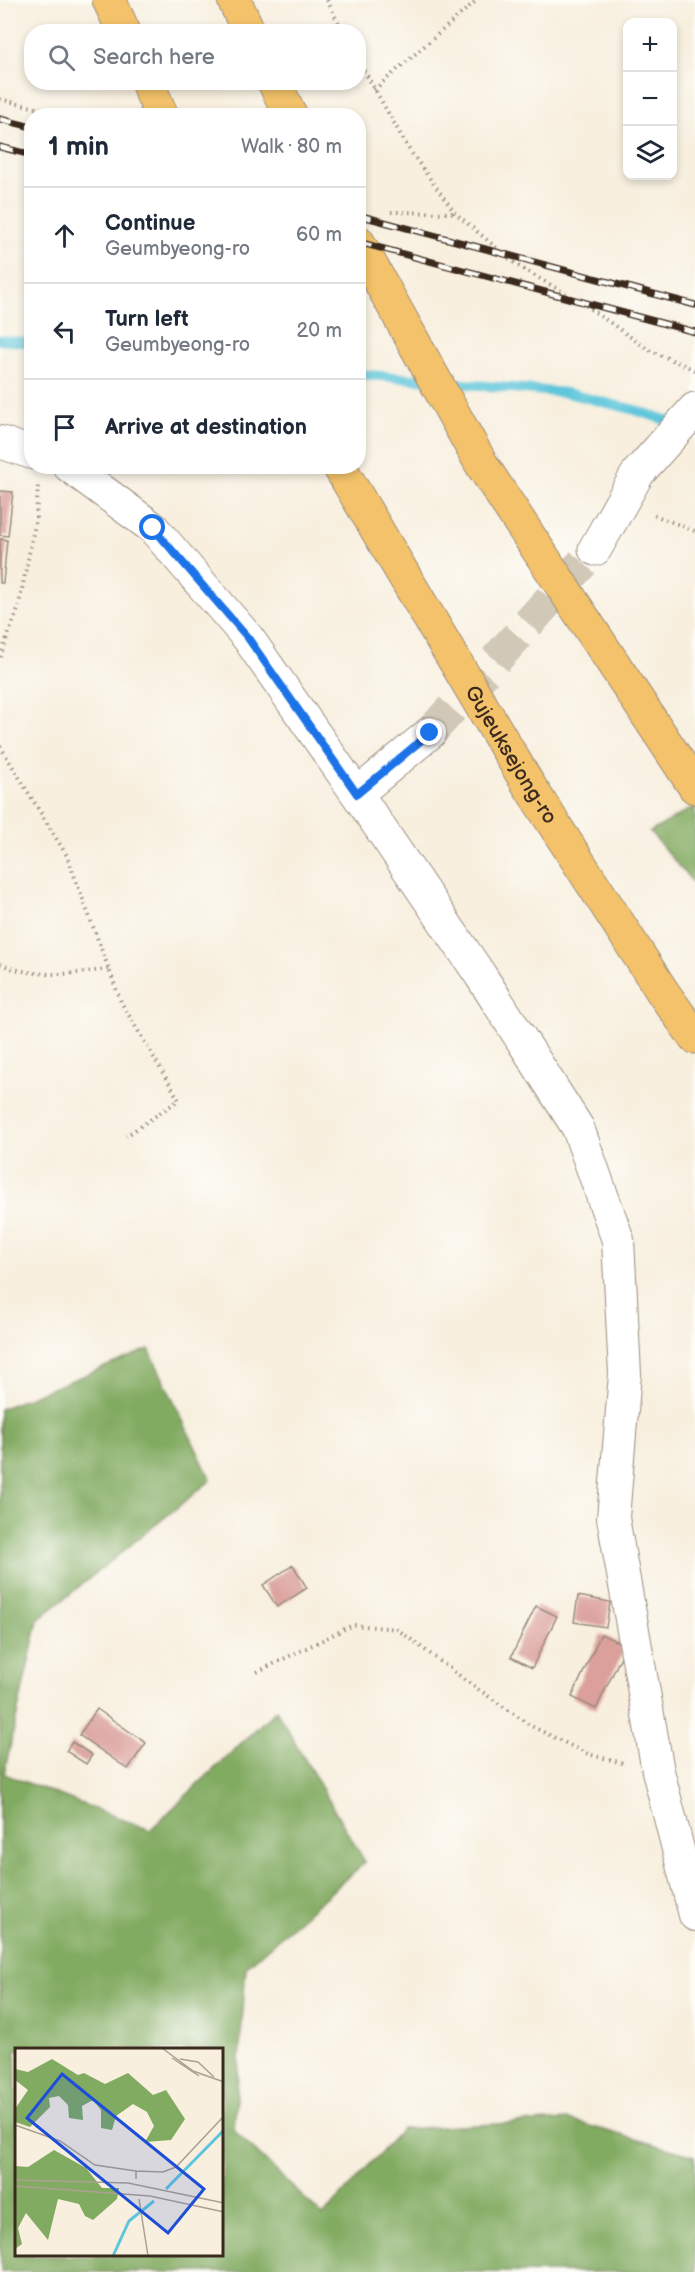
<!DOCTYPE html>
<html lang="en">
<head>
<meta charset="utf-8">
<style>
	body { margin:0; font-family:"Balsamiq Sans",sans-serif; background:#f6f6f7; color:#1f2937 }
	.controls { position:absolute; right:18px; top:18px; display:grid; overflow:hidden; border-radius:12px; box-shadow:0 3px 9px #0003 }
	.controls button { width:54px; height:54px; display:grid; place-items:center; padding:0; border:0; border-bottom:2px solid #e0e1e3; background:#fff; color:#1f2937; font:30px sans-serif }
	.stop { position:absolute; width:18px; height:18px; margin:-14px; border:4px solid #1a73e8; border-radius:50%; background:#fff }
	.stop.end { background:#1a73e8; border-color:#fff; box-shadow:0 2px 6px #0008 }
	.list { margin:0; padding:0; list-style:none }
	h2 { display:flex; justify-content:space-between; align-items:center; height:78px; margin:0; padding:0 24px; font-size:26px }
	h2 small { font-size:20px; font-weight:400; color:#747a83 }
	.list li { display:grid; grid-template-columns:39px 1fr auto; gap:18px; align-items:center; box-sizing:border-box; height:96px; padding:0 24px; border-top:2px solid #e0e1e3 }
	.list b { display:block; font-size:22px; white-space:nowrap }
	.list p { margin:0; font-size:20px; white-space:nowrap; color:#747a83 }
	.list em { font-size:20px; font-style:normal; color:#747a83 }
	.icon { flex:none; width:33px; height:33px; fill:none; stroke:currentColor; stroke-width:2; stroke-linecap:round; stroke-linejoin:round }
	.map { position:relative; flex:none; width:695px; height:2272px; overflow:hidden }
	.search { position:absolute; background:#fff; box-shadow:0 3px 9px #0003; left:24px; top:24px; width:342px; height:66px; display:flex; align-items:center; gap:15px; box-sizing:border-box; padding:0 21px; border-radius:24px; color:#747a83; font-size:22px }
	.panel { position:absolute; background:#fff; box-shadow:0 3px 9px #0003; left:24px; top:108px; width:342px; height:366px; border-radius:24px }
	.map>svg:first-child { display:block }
	.forest { fill:#82ab62; stroke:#5e6a40; stroke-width:1.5; fill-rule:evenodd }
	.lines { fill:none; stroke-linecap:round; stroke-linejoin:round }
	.stream { stroke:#5ec6db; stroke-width:10 }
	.building { fill:#dba09c }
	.tertiary-tunnel { stroke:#d2c8b8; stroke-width:33; stroke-dasharray:33 16; stroke-linecap:butt }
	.minor-casing { stroke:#9a8c7e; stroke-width:34 }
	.tertiary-casing { stroke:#9a8c7e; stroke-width:35 }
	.trunk-casing { stroke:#9a8c7e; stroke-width:35 }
	.path { stroke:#9a8c7e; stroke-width:4; stroke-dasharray:1.5 4.5; stroke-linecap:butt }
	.minor { stroke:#fff; stroke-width:32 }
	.tertiary { stroke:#fff; stroke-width:33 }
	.trunk { stroke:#f3c26a; stroke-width:33 }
	.rail-casing { stroke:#3b2a1e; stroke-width:7 }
	.rail { stroke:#fdfcf7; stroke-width:4.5; stroke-dasharray:14; stroke-linecap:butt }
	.route { stroke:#1a73e8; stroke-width:8 }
	.labels { text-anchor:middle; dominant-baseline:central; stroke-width:4.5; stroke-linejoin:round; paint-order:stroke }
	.street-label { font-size:21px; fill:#3b2a1e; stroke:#fdfcf7 }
	.inset-river { fill:none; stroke:#5ec6db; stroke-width:3 }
	.inset-road { fill:none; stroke:#aca091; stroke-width:1.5 }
	.view { fill:#1d4ed8; fill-opacity:0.15; stroke:#1d4ed8; stroke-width:3 }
	.inset-edge { fill:none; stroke:#3b2a1e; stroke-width:3 }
</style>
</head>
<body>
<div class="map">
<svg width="695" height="2272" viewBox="0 0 695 2272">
	<rect width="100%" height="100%" fill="#fdfcf7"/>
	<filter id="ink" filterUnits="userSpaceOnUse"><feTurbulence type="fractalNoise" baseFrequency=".0167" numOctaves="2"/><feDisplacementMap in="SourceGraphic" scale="12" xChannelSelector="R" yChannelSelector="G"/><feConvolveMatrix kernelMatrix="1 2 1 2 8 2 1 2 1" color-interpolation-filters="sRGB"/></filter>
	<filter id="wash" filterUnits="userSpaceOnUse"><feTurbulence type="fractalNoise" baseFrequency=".008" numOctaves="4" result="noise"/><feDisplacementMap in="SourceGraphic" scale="24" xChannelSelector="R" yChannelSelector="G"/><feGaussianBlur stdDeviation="1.35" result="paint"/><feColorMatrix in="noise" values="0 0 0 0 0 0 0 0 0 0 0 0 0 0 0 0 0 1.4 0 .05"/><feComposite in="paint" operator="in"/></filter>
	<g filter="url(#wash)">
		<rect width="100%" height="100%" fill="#f8efde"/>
		<path class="forest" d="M695 806V885L650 832Z
			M149 1349 211 1480 38 1620 4 1774 150 1830 276 1710 365 1862 246 1967 234 2131 323 2216 402 2129 569 2120 695 2156V2272H0V1409ZM16 2050H222V2256H16Z"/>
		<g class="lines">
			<path class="stream" d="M0 340 32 343
				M358 374 427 380
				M443 382 567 393 635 410 678 424"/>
		</g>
		<g id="blocks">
			<path class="building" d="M0 491 13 492 8 536 0 535Z
				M0 539 7 540 3 583H0Z
				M293 1565 307 1588 277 1607 263 1585Z
				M578 1596 610 1602 606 1627 574 1622Z
				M536 1606 557 1616 532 1668 511 1657Z
				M601 1634 626 1646 596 1709 572 1697Z
				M97 1709 146 1743 128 1769 79 1735Z
				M72 1742 92 1755 86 1764 66 1751Z"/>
		</g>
	</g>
	<g filter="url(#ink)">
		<use href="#blocks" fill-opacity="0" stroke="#9a8c7e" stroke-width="1.5"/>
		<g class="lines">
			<path class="tertiary-tunnel" d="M430 733 595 549"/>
			<g class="minor-casing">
				<path id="minor" d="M0 442 32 453
					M69 466 153 528 248 638 357 794 430 733
					M357 794 481 976 578 1128 618 1240 625 1374 613 1518 658 1771 695 1915"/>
			</g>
			<g class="tertiary-casing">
				<path id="tertiary" d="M595 549 638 473 695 409"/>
			</g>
			<g class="trunk-casing">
				<g id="trunk">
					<path d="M109 0 124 32"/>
					<path d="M234 0 249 32"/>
					<path d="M147 82 162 116"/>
					<path d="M274 82 291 116"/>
					<path d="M358 242 482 465 695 787"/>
					<path id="s1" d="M339 466 528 784 664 994 695 1037"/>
				</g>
			</g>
			<path class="path" d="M327 0 343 32
				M358 60 410 151 455 213 518 266 582 303 649 350 695 370
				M374 90 477 0
				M0 99 48 111 55 116
				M391 212 454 213
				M654 515 695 531
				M0 657 18 609 36 519 38 485
				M0 746 67 856 121 1002 179 1100 126 1136
				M0 964C36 979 72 974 109 969
				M257 1672 353 1625 397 1629 468 1682 531 1726 588 1754 623 1763"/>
			<use href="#minor" class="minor"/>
			<use href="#tertiary" class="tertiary"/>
			<use href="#trunk" class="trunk"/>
			<g class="rail-casing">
				<path id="rail" d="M0 119 32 127
					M0 147 32 155
					M358 215 695 305
					M358 242 695 332"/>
			</g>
			<use href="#rail" class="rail"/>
		</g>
	</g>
	<g class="lines" filter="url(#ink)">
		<path class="route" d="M153 528 248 638 357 794 430 733"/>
	</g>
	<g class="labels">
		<g class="street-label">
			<text stroke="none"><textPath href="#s1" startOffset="336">Gujeuksejong-ro</textPath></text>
		</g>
	</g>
	<g transform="translate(15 2048)">
		<rect width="208" height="208" fill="#f8efde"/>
		<path d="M37 11 63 27 69 25 90 36 113 25 138 47 151 42 170 71 156 92 130 94 139 78 132 64 118 56 101 68 97 82 86 80V62L78 52 67 58 68 72 54 70 53 57 44 48 34 50 35 59 15 79 0 74V61L13 42 0 32V21L13 24ZM39 102 71 120 87 140H104L102 151 78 172 70 168 64 156 43 151 33 192 11 165 3 180 7 196 0 201V118L13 119Z" fill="#82ab62"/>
		<path class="inset-river" d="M151 141 209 82M98 208 114 173 139 153"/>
		<path class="inset-road" d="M147 0 178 23 209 34M157 10 184 28M165 11 183 14 199 29M0 77 45 93 80 117 121 123M121 131V123L148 124 161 119 209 68M0 132 113 135 209 155M0 138 135 148 209 164M124 151 133 208"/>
		<path class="view" d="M47 26 189 141 153 185 12 70Z"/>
		<rect width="208" height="208" class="inset-edge"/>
	</g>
</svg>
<div class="controls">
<button>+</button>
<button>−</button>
<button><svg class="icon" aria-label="layers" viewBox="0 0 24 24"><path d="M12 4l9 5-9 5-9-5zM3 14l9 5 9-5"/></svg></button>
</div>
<div class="stop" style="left:153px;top:528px"></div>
<div class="stop end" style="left:430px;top:733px"></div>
<div class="search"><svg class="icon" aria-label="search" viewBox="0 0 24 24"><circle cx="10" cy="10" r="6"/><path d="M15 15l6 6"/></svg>Search here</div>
<section class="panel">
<h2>1 min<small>Walk · 80 m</small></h2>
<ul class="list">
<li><svg class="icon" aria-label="ahead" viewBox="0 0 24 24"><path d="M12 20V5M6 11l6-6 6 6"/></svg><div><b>Continue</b><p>Geumbyeong-ro</p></div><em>60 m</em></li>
<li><svg class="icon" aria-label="left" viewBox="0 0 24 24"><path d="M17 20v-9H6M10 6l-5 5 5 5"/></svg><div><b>Turn left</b><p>Geumbyeong-ro</p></div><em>20 m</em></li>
<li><svg class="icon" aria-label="arrive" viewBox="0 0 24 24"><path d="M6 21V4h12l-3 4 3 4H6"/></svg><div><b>Arrive at destination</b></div></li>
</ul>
</section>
</div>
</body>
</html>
